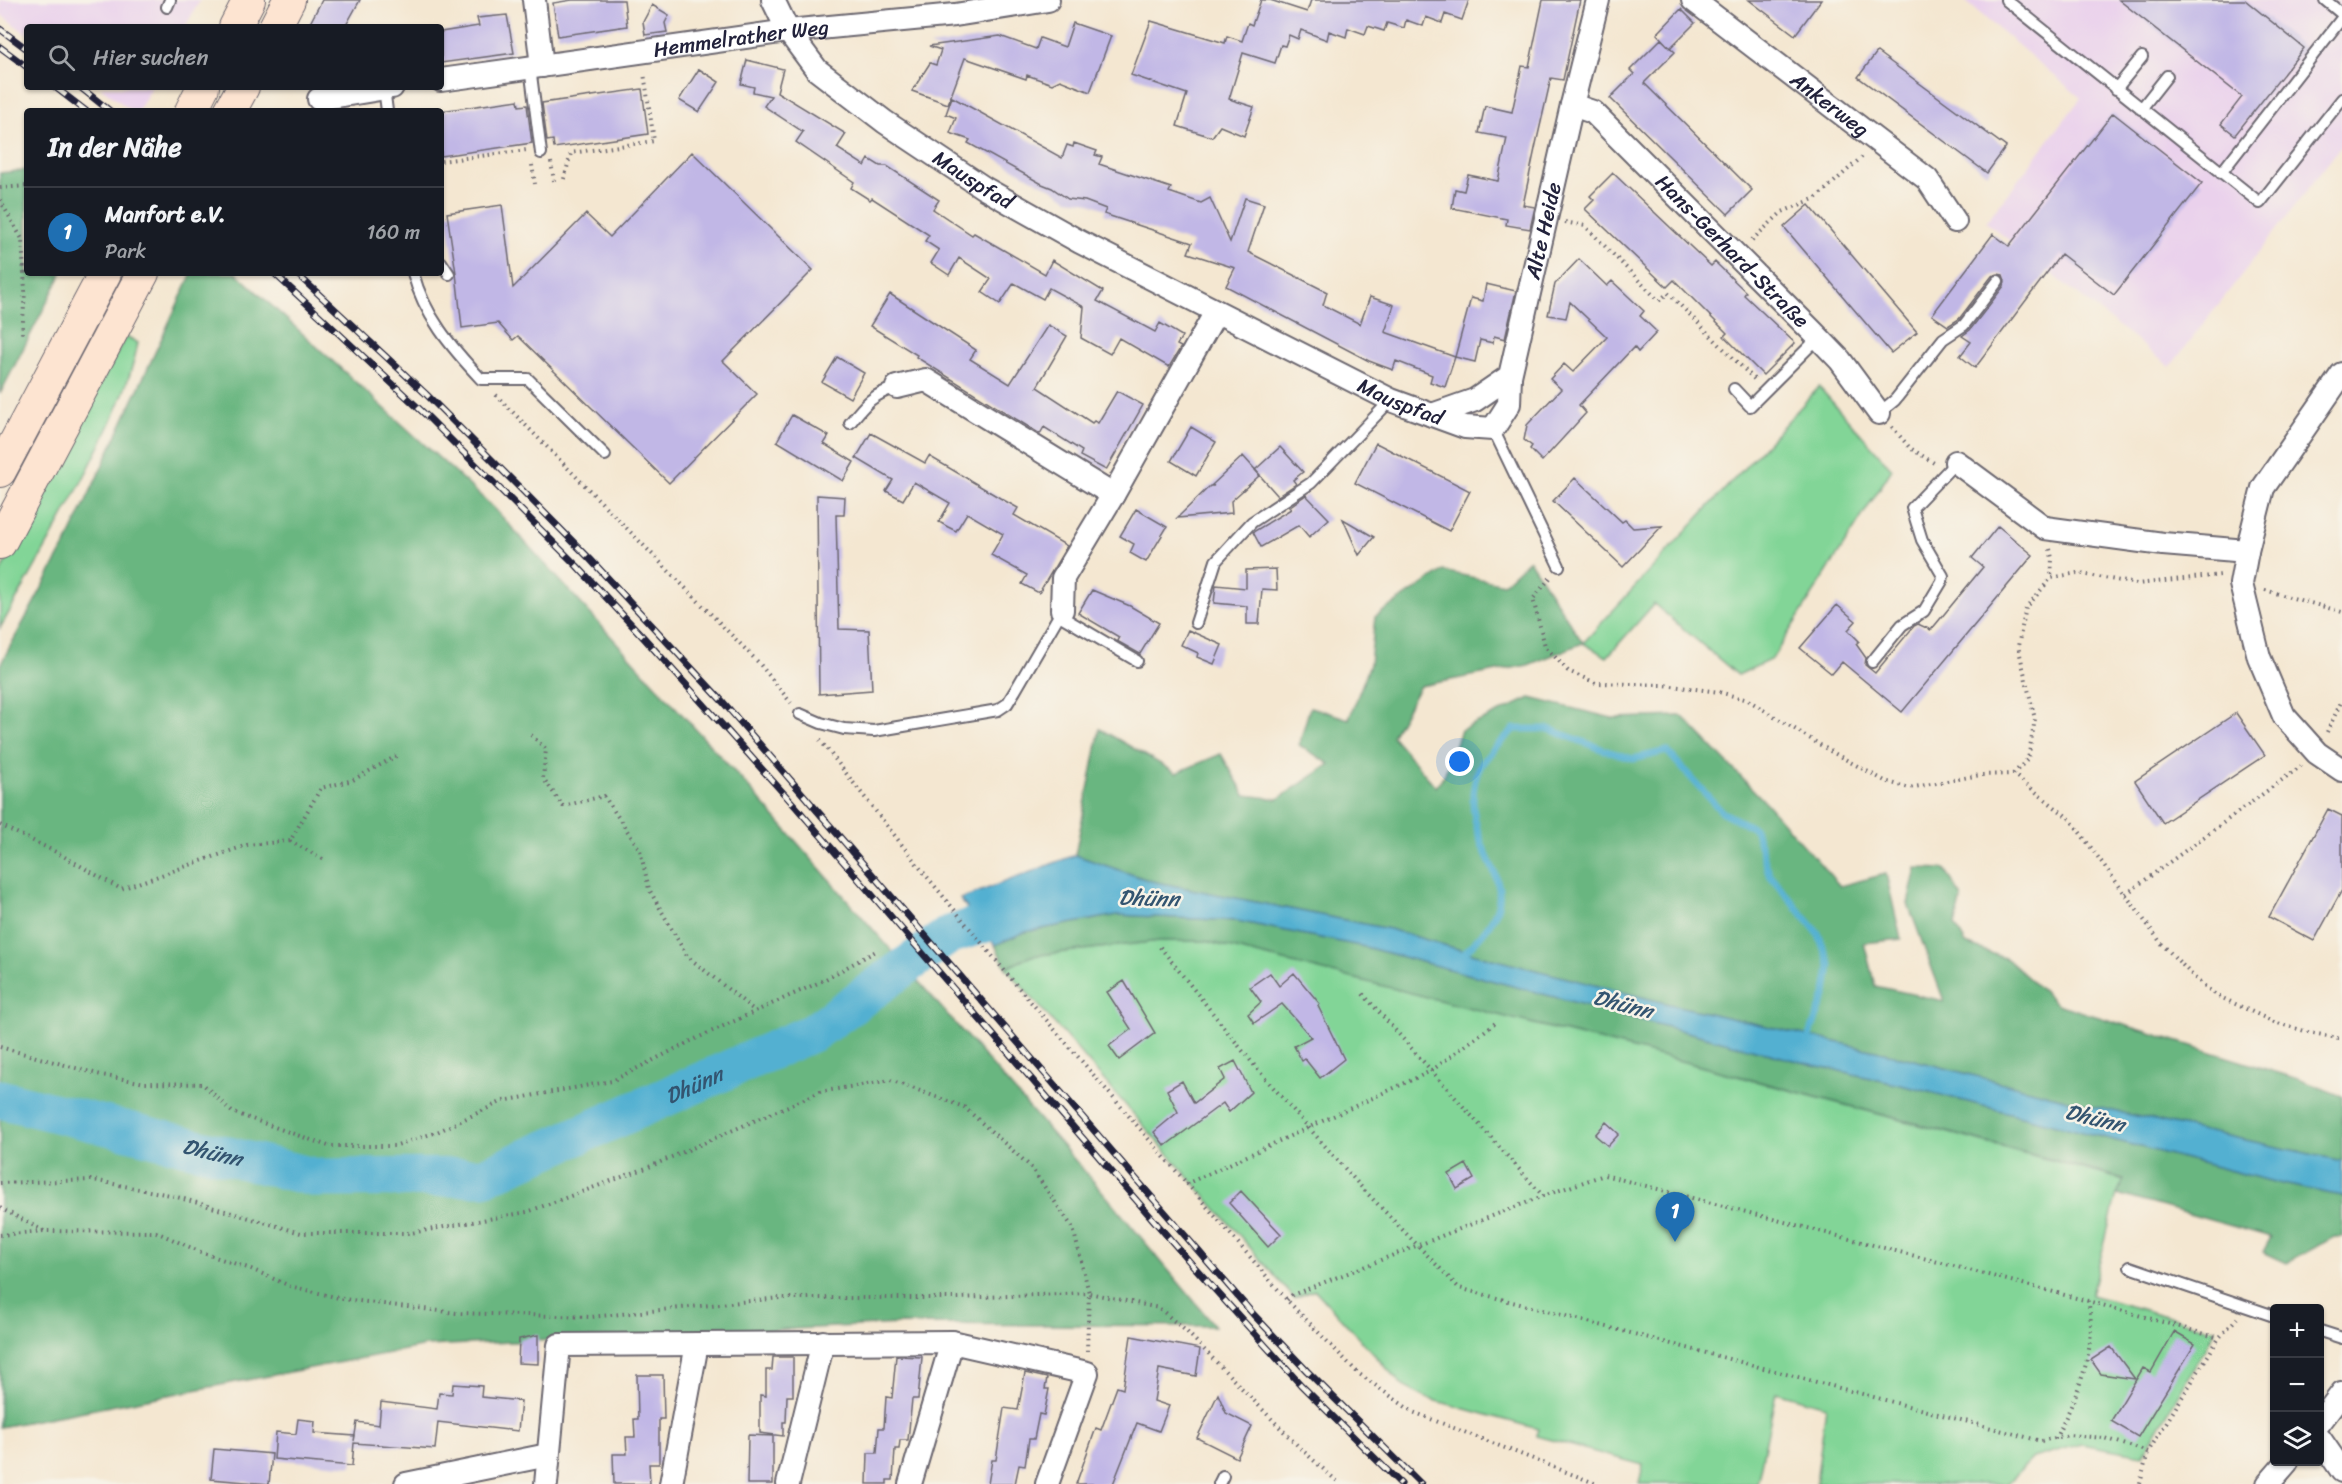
<!DOCTYPE html>
<html lang="de">
<head>
<meta charset="utf-8">
<style>
	body { margin:0; font-family:Sriracha,sans-serif; background:#242831; color:#f1f3f6 }
	.controls { position:absolute; right:18px; bottom:18px; display:grid; overflow:hidden; border-radius:6px; box-shadow:0 2px 4px #0004 }
	.controls button { width:54px; height:54px; display:grid; place-items:center; padding:0; border:0; border-bottom:2px solid #363941; background:#171b24; color:#f1f3f6; font:30px sans-serif }
	.you { position:absolute; left:1460px; top:762px; width:21px; height:21px; margin:-15px; border:4px solid #fff; border-radius:50%; background:#1a73e8; box-shadow:0 0 0 9px #1a73e833 }
	.badge { display:grid; place-items:center; width:39px; height:39px; border-radius:50%; background:#1f6fb2; color:#fff; font-size:20px; font-weight:700 }
	.pin { position:absolute; translate:-50% -50px; filter:drop-shadow(0 2px 3px #0008) }
	.pin::after { content:''; position:absolute; top:32px; width:21px; height:18px; background:inherit; clip-path:polygon(0 0,100% 0,50% 100%) }
	.list { margin:0; padding:0; list-style:none }
	h2 { display:flex; justify-content:space-between; align-items:center; height:78px; margin:0; padding:0 24px; font-size:26px }
	h2 small { font-size:20px; font-weight:400; color:#9ea1a6 }
	.list li { display:grid; grid-template-columns:39px 1fr auto; gap:18px; align-items:center; box-sizing:border-box; height:90px; padding:0 24px; border-top:2px solid #363941 }
	.list b { display:block; font-size:22px; white-space:nowrap }
	.list p { margin:0; font-size:20px; white-space:nowrap; color:#9ea1a6 }
	.list em { font-size:20px; font-style:normal; color:#9ea1a6 }
	.icon { flex:none; width:33px; height:33px; fill:none; stroke:currentColor; stroke-width:2; stroke-linecap:round; stroke-linejoin:round }
	.map { position:relative; flex:none; width:2342px; height:1484px; overflow:hidden }
	.search { position:absolute; background:#171b24; box-shadow:0 2px 4px #0004; left:24px; top:24px; width:420px; height:66px; display:flex; align-items:center; gap:15px; box-sizing:border-box; padding:0 21px; border-radius:6px; color:#9ea1a6; font-size:22px }
	.panel { position:absolute; background:#171b24; box-shadow:0 2px 4px #0004; left:24px; top:108px; width:420px; height:168px; border-radius:6px }
	.map>svg:first-child { display:block }
	.built { fill:#ead1ec }
	.green { fill:#82d597; stroke:#527c69; stroke-width:1.5 }
	.forest { fill:#69b680; stroke:#466c5e; stroke-width:1.5 }
	.water { fill:#53b0d1; stroke:#3a6986; stroke-width:1.5 }
	.lines { fill:none; stroke-linecap:round; stroke-linejoin:round }
	.stream { stroke:#53b0d1; stroke-width:7 }
	.river { stroke:#53b0d1; stroke-width:39 }
	.building { fill:#c1b7e6 }
	.lane-casing { stroke:#6c6770; stroke-width:14 }
	.street-casing { stroke:#6c6770; stroke-width:26 }
	.secondary-casing { stroke:#6c6770; stroke-width:34 }
	.path { stroke:#6c6770; stroke-width:4; stroke-dasharray:1.5 4.5; stroke-linecap:butt }
	.lane { stroke:#fff; stroke-width:10 }
	.street { stroke:#fff; stroke-width:22 }
	.secondary { stroke:#fde4d1; stroke-width:32 }
	.rail-casing { stroke:#22223b; stroke-width:7 }
	.rail { stroke:#f7f3e8; stroke-width:4.5; stroke-dasharray:14; stroke-linecap:butt }
	.labels { text-anchor:middle; dominant-baseline:central; stroke-width:5; stroke-linejoin:round; paint-order:stroke }
	.street-label { font-size:21px; fill:#22223b; stroke:#f7f3e8 }
	.water-label { font-size:22px; font-style:italic; fill:#335470; stroke:#f7f3e8 }
</style>
</head>
<body>
<div class="map">
<svg width="2342" height="1484" viewBox="0 0 2342 1484">
	<rect width="100%" height="100%" fill="#f7f3e8"/>
	<filter id="ink" filterUnits="userSpaceOnUse"><feTurbulence type="fractalNoise" baseFrequency=".0167" numOctaves="2"/><feDisplacementMap in="SourceGraphic" scale="12" xChannelSelector="R" yChannelSelector="G"/><feConvolveMatrix kernelMatrix="1 2 1 2 8 2 1 2 1" color-interpolation-filters="sRGB"/></filter>
	<filter id="wash" filterUnits="userSpaceOnUse"><feTurbulence type="fractalNoise" baseFrequency=".008" numOctaves="4" result="noise"/><feDisplacementMap in="SourceGraphic" scale="24" xChannelSelector="R" yChannelSelector="G"/><feGaussianBlur stdDeviation="1.35" result="paint"/><feColorMatrix in="noise" values="0 0 0 0 0 0 0 0 0 0 0 0 0 0 0 0 0 1.4 0 .05"/><feComposite in="paint" operator="in"/></filter>
	<g filter="url(#wash)">
		<rect width="100%" height="100%" fill="#f4e7d1"/>
		<path class="built" d="M0 0H200L185 27H27V34L0 14Z
			M1964 0H2342V145L2170 367 1986 222 2081 98Z
			M100 87H152L138 111H132Z"/>
		<path class="green" d="M126 336 138 343C128 393 104 438 81 483 55 532 28 580 0 628V573Z
			M1819 387 1892 469 1772 659 1738 675 1654 604 1607 657 1583 643Z
			M1159 941H1205L1685 1062 2124 1180 2117 1194 2091 1295 2216 1330 2143 1455 2081 1444 2033 1458 2007 1484H1816L1826 1406 1776 1392 1757 1484H1639L1643 1465 1536 1436 1538 1429 1426 1398 1403 1386 1315 1290 1294 1298 1006 968 1031 956Z"/>
		<path class="forest" d="M27 170V273H62L0 394V173Z
			M192 273H236L494 508 752 791 1108 1198 1215 1326 900 1324 426 1346 0 1427V665L66 544Z
			M1529 560 1583 643 1528 665 1420 686 1392 736 1436 787 1444 776 1461 730 1530 698 1612 718 1682 716 1765 802 1840 886 1886 874 1901 939 1864 943 1875 986 1944 1001 1908 904 1916 868 1945 869 1962 898 1955 925 1966 944 2007 959 2057 1004 2298 1079 2342 1096V1161L2095 1107 1906 1058 1669 1004 1492 959 1389 929 1151 881 1075 855 1100 729 1176 773 1221 754 1245 795 1278 799 1330 764 1299 745 1310 707 1349 719 1370 664 1375 617 1443 571 1503 584Z
			M1117 915 1237 921 1365 947 1797 1061 1926 1091 2278 1183 2342 1196V1237H2334L2287 1263 2263 1252 2271 1237 2117 1194 2124 1179 1685 1062 1205 941H1159L1031 956 1006 968 995 945 1025 932Z"/>
		<path class="water" d="M1075 855 1151 881 1389 929 1492 959 1669 1004 1906 1058 2095 1107 2342 1161V1196L2278 1183 1926 1091 1797 1061 1365 947 1237 921 1117 915 1025 932 995 945 960 899Z"/>
		<g class="lines">
			<path class="stream" d="M1461 957C1476 940 1496 923 1499 900 1501 881 1492 868 1485 852 1474 826 1467 793 1480 767 1488 753 1502 741 1514 729H1549L1607 751 1633 759 1667 751 1722 812 1755 829 1769 874 1818 933 1830 965 1826 993 1806 1044"/>
			<path class="river" id="s1" d="M0 1099 317 1178 484 1177 814 1032 949 935 1029 909"/>
		</g>
		<g id="blocks">
			<path class="building" d="M322 0H360L345 27H308Z
				M572 0H624L627 26 558 36 553 3Z
				M1261 0H1270L1307 12 1311 0H1469L1462 20 1445 14 1442 23 1426 17 1423 26 1406 20 1404 28 1387 23 1384 31 1368 26 1365 34 1348 28 1346 37 1329 31 1327 40 1301 30 1298 39 1289 35 1285 46 1281 45 1275 63 1243 53 1229 99 1254 107 1244 136 1220 126 1212 137 1177 126 1187 94 1131 75 1151 21 1225 43 1227 36 1242 41 1248 23 1252 25Z
				M1543 0H1580L1563 80 1551 78 1536 144 1523 205 1535 207 1530 229 1506 225 1507 219 1452 208 1455 189 1464 191 1468 175 1498 181 1507 138 1479 133 1485 106 1512 112 1522 66 1529 67Z
				M1749 0H1821L1795 35Z
				M2119 0H2245L2304 48 2235 135 2221 124 2242 97Z
				M652 5 669 15 665 23 667 32 645 35 643 22Z
				M1681 9 1695 23 1670 48 1657 34Z
				M507 15 514 53 441 63V32L479 26 477 18Z
				M1073 23 1111 36 1090 92 1060 80 1052 84 1027 75 1026 79 965 58 948 104 912 91 930 63 936 65 941 50 929 46 1000 36 1036 49 1040 38 1065 47Z
				M1661 39 1675 52 1644 83 1752 190 1728 214 1610 98 1634 74 1630 70Z
				M1877 52 2006 147 1987 173 1858 77Z
				M747 60 783 69 777 92 846 134 837 148 865 166 869 159 880 166H887L939 200 933 209 972 235 974 233 1045 274 1052 260 1103 291 1097 301 1155 332 1160 323 1182 336 1177 345 1181 347 1169 367 1119 338 1110 354 1081 338 1084 307 1049 288 1043 299 1014 283 1000 304 982 292 991 279 959 258 949 275 931 263 939 250 925 241 929 235 872 198 870 200 851 188 854 182 796 142 803 132 764 106 771 96 753 92 754 87 741 84Z
				M699 69 719 82 699 112 679 100Z
				M642 89 648 134 554 148 553 140 547 141 542 103Z
				M952 97 1062 158 1067 145 1073 147 1074 143 1097 151 1095 155 1102 157 1099 164 1171 188 1169 192 1201 203 1210 198 1230 242 1245 198 1264 204 1248 252 1327 292 1323 305 1360 324 1370 297 1394 305 1385 332 1455 357 1445 387 1430 382 1432 375 1396 361 1393 370 1369 361 1226 286 1235 268 1188 253 1192 243 1104 214 1106 209 1085 201 1068 199 1052 188 1042 184 968 143 970 140 950 133 956 118 946 114Z
				M518 100 519 106 527 105 532 143 441 156V111Z
				M2113 113 2202 183 2114 295 2061 254 1975 368 1960 356 1971 342 1962 336 1970 330 2004 286 2005 281 2003 275 1998 274 1992 276 1959 319 1948 326 1932 315 1993 234 2009 246Z
				M692 152 813 270 723 361 757 394 669 483 518 336 513 340 498 323 462 328 456 273 447 213 502 205 513 288 586 214 610 237Z
				M1613 173 1711 266 1715 262 1746 292 1744 295 1795 343 1763 375 1724 336 1727 333 1674 280 1667 287 1585 209 1594 200 1590 196Z
				M1809 205 1917 332 1891 353 1784 227Z
				M1579 259 1607 286 1612 281 1644 311 1640 316 1657 332 1638 352 1634 347 1579 405 1586 413 1542 461 1530 449 1532 446 1524 440 1527 425 1561 389 1550 379 1564 364 1573 372 1607 337 1570 302 1566 318 1548 315 1555 284Z
				M1486 284 1516 291 1505 339 1494 336 1493 343 1480 340 1475 362 1455 357 1471 298 1483 301Z
				M890 294 976 350 970 359 1010 384 1048 325 1067 336 1037 387 1092 423 1094 421 1098 423 1117 391 1143 405 1106 470 1080 456 1082 451 1044 427 1040 434 916 357 917 355 870 326Z
				M837 357 864 373 850 398 822 382Z
				M792 415 829 436 824 444 854 462 843 481 777 441Z
				M1191 427 1216 442 1196 476 1171 461Z
				M871 433 925 463 929 456 1000 498 1018 508 1014 515 1067 546 1039 593 1022 584 1027 575 991 555 1003 534 967 513 956 531 948 527 939 522 950 503 914 482 903 500 886 491 893 480 856 458Z
				M1376 443 1470 491 1449 531 1355 483Z
				M1280 447 1303 472 1293 480 1296 484 1278 496 1255 470Z
				M1243 456 1260 475 1231 501 1232 513 1177 518 1210 486H1214L1212 485Z
				M1575 478 1622 522 1625 520 1633 528 1662 526 1623 567 1553 501Z
				M817 495 845 497 844 515H836L839 629 869 630 872 690 819 694Z
				M1306 495 1329 519 1309 537 1299 525 1261 547 1253 532 1291 509 1289 507Z
				M1136 509 1167 527 1146 562 1130 553 1134 544 1120 536Z
				M1343 519 1374 537 1359 555Z
				M1998 526 2033 555 1902 712 1842 662 1832 674 1800 648 1837 605 1856 621 1848 630 1859 641 1856 644 1866 658 1865 665 1875 673 1914 626 1918 624 1931 630 1983 567 1972 558Z
				M1276 569 1277 590 1262 589 1259 624H1247V606L1214 603 1216 585 1246 588V570Z
				M1092 590 1130 606 1159 623 1140 654 1117 641 1119 637 1078 613Z
				M1188 630 1222 645 1214 664 1197 657 1198 653 1181 645Z
				M2236 713 2265 755 2163 823 2135 781Z
				M2328 809 2342 816V890L2314 941 2269 917Z
				M1270 973 1279 986 1294 973 1320 1004 1318 1006 1344 1059 1320 1078 1305 1059 1302 1061 1294 1046 1311 1037 1282 1004 1254 1023 1248 1014 1261 1002 1250 987Z
				M1124 981 1155 1033 1119 1060 1109 1046 1131 1029 1107 992Z
				M1235 1061 1251 1092 1229 1112 1223 1103 1165 1146 1154 1132 1178 1112 1167 1090 1182 1081 1194 1103 1225 1079 1220 1069Z
				M1606 1122 1619 1134 1608 1146 1595 1135Z
				M1466 1164 1474 1179 1457 1189 1449 1174Z
				M1241 1191 1281 1234 1268 1247 1229 1203Z
				M2174 1332 2195 1344 2138 1437 2111 1421 2143 1368 2151 1372Z
				M538 1335V1364L518 1363 519 1339Z
				M1131 1336 1200 1349 1196 1376 1159 1369 1154 1401 1169 1406 1159 1431 1137 1423 1113 1484H1076L1096 1428 1101 1430 1117 1387 1123 1389Z
				M2111 1347 2135 1379 2101 1374 2091 1360Z
				M896 1356 922 1357 918 1399H912L908 1440H900L899 1449H895L893 1480H887V1484H867L868 1453H877L879 1428H884L886 1397 892 1398Z
				M773 1357H793V1396H787L786 1422H783V1436L760 1433V1395L766 1396V1370H772Z
				M1025 1373 1047 1378 1045 1389H1049L1044 1415 1039 1414 1034 1439H1029L1025 1466 1019 1465 1015 1484H988L992 1460H996L1004 1408 1018 1410Z
				M637 1375H663L664 1419H659V1464H649L650 1484H614L613 1454H627L626 1437H635L634 1419H638Z
				M453 1384 482 1386 481 1397 521 1401 518 1431 438 1422 435 1449 354 1443 352 1466 274 1459 276 1432 296 1434 298 1419 315 1421 314 1433 355 1436 354 1441 357 1422 379 1425 381 1402 437 1409 439 1393 452 1394Z
				M1218 1394 1226 1413 1252 1426 1237 1458 1197 1438Z
				M748 1435 773 1436V1484H747Z
				M214 1449 272 1454 269 1484 211 1479Z"/>
		</g>
	</g>
	<g filter="url(#ink)">
		<use href="#blocks" fill-opacity="0" stroke="#6c6770" stroke-width="1.5"/>
		<g class="lines">
			<g class="lane-casing">
				<path id="lane" d="M2006 0 2260 203 2342 99
					M2325 0 2342 14
					M167 7 170 0
					M530 67 541 153
					M384 88 387 111
					M2116 89 2142 57
					M2141 109 2167 76
					M2221 173 2342 18
					M441 262 449 274
					M413 273C424 315 451 347 481 379H528L605 455
					M1734 389 1750 406 1818 338
					M1879 413 1895 400 1943 339 1964 325 1998 281
					M850 423C865 404 873 394 897 387
					M1493 429 1559 566
					M1059 615 1137 661
					M1196 623 1216 561 1252 522 1311 483 1391 400
					M1872 662 1902 625 1924 611 1942 581 1943 576 1922 540 1912 508 1956 462
					M800 714 821 723 844 729 874 731 998 710 1007 704 1015 691 1062 610
					M2130 1267 2274 1316
					M2320 1331 2342 1338
					M1219 1484 1223 1476"/>
			</g>
			<g class="street-casing">
				<g id="street">
					<path d="M534 0 542 66"/>
					<path id="s2" d="M773 0 788 31 817 70 885 122 984 188 1080 242 1391 400 1465 427 1493 429 1509 404 1510 376"/>
					<path id="s3" d="M1693 0 1927 179 1955 221"/>
					<path id="s4" d="M441 80 788 31 955 15 1048 0"/>
					<path d="M319 99 392 87"/>
					<path id="s5" d="M1572 105 1593 112 1813 332 1840 360 1879 413"/>
					<path d="M2342 374 2263 488 2247 551 2241 584 2259 657 2284 716 2317 753 2342 770"/>
					<path d="M897 387 926 380 1113 495"/>
					<path id="s6" d="M1432 415 1475 400 1510 376 1572 105 1598 0"/>
					<path d="M1956 462 2045 528 2163 544 2247 551"/>
					<path d="M1062 610 1063 578 1113 495 1216 312"/>
					<path d="M2320 1422 2342 1393"/>
					<path d="M2320 1439 2342 1471"/>
					<path d="M406 1484 548 1455"/>
					<path d="M546 1484 559 1345 952 1342 1087 1373 1047 1484"/>
					<path d="M671 1484 697 1344"/>
					<path d="M788 1484 823 1342"/>
					<path d="M910 1484 952 1342"/>
					<path d="M2268 1484 2287 1462"/>
				</g>
			</g>
			<g class="secondary-casing">
				<path id="secondary" d="M235 27 249 0
					M275 27 289 0
					M191 111 203 87
					M230 111 243 87
					M0 471 105 273
					M0 543 143 273"/>
			</g>
			<path class="path" d="M441 161 527 150
				M551 162 554 181
				M532 165 535 184
				M564 179 571 153 654 141 644 73
				M0 188 27 186
				M0 200 22 239 25 291 22 335
				M1565 222 1585 226 1659 301 1668 293 1755 380
				M1752 240 1782 212 1816 198 1862 157
				M496 395 759 663 791 703
				M1892 427 1910 448 1934 463
				M2050 549 2052 558 2051 578
				M1550 578 1533 599 1545 646 1568 671 1596 683 1664 685 1719 692 1748 700 1830 751 1885 781 1909 788 1980 775 2013 774 2070 819 2161 943 2196 979 2216 995 2274 1022 2308 1032 2342 1039
				M2265 590 2342 612
				M2327 732 2342 700
				M531 735 546 749 543 778 563 806 604 796 640 850 649 889 687 956 755 1011
				M820 740 924 873 1018 987 1287 1300 1358 1373 1413 1412 1597 1484
				M2013 774 2028 759 2035 719 2018 646 2026 608 2051 578 2077 573 2137 584 2221 575
				M0 825 56 852 121 889 247 845 290 841 321 788 353 780 400 754
				M290 841 323 859
				M2126 894 2301 766
				M1160 947 1258 1070 1309 1128 1364 1190 1459 1288 2041 1441 2069 1435 2105 1438 2148 1452 2219 1338 2237 1318
				M1363 994 1543 1196
				M0 1047 101 1075 145 1083 203 1084 232 1112 328 1146H394L437 1132 503 1101 612 1081 695 1039 820 982 876 951
				M0 1183 93 1180 170 1195 301 1233H411L527 1212 649 1167 820 1092 890 1080 964 1107 1030 1166 1073 1228 1089 1293 1087 1351
				M1186 1184 1431 1071 1498 1021
				M0 1208 44 1231
				M0 1235 44 1231 156 1232 203 1253 251 1269 290 1286 343 1299 456 1313 591 1317 780 1298H958L1089 1293 1159 1308 1187 1332 1300 1448 1340 1484
				M1287 1300 1292 1295 1543 1196 1604 1175 2088 1301 2219 1338
				M2055 1439C2076 1398 2099 1349 2088 1301
				M2140 1484 2148 1452"/>
			<use href="#lane" class="lane"/>
			<use href="#street" class="street"/>
			<use href="#secondary" class="secondary"/>
			<g class="rail-casing">
				<path id="rail" d="M0 29 27 49
					M0 47 27 67
					M55 87 86 111
					M80 87 110 111
					M274 273 428 417 577 566 644 638 796 807 1189 1261 1301 1385 1401 1484
					M296 273 426 394 523 491 590 559 723 702 1253 1314 1307 1371 1421 1484"/>
			</g>
			<use href="#rail" class="rail"/>
		</g>
	</g>
	<g class="labels">
		<g class="street-label">
			<text stroke="none"><textPath href="#s4" startOffset="303">Hemmelrather Weg</textPath></text>
			<text stroke="none"><textPath href="#s3" startOffset="172">Ankerweg</textPath></text>
			<text stroke="none"><textPath href="#s2" startOffset="274">Mauspfad</textPath></text>
			<text stroke="none"><textPath href="#s6" startOffset="237">Alte Heide</textPath></text>
			<text stroke="none"><textPath href="#s5" startOffset="219">Hans-Gerhard-Straße</textPath></text>
			<text stroke="none"><textPath href="#s2" startOffset="756">Mauspfad</textPath></text>
		</g>
		<g class="water-label">
			<text transform="translate(1149 898) rotate(2)">Dhünn</text>
			<text transform="translate(1623 1004) rotate(15)">Dhünn</text>
			<text stroke="none"><textPath href="#s1" startOffset="723">Dhünn</textPath></text>
			<text transform="translate(2095 1118) rotate(14)">Dhünn</text>
			<text stroke="none"><textPath href="#s1" startOffset="219">Dhünn</textPath></text>
		</g>
	</g>
</svg>
<div class="controls">
<button>+</button>
<button>−</button>
<button><svg class="icon" aria-label="layers" viewBox="0 0 24 24"><path d="M12 4l9 5-9 5-9-5zM3 14l9 5 9-5"/></svg></button>
</div>
<div class="you"></div>
<div class="pin badge" style="left:1675px;top:1242px">1</div>
<div class="search"><svg class="icon" aria-label="search" viewBox="0 0 24 24"><circle cx="10" cy="10" r="6"/><path d="M15 15l6 6"/></svg>Hier suchen</div>
<section class="panel">
<h2>In der Nähe<small></small></h2>
<ul class="list">
<li><span class="badge">1</span><div><b>Manfort e.V.</b><p>Park</p></div><em>160 m</em></li>
</ul>
</section>
</div>
</body>
</html>
